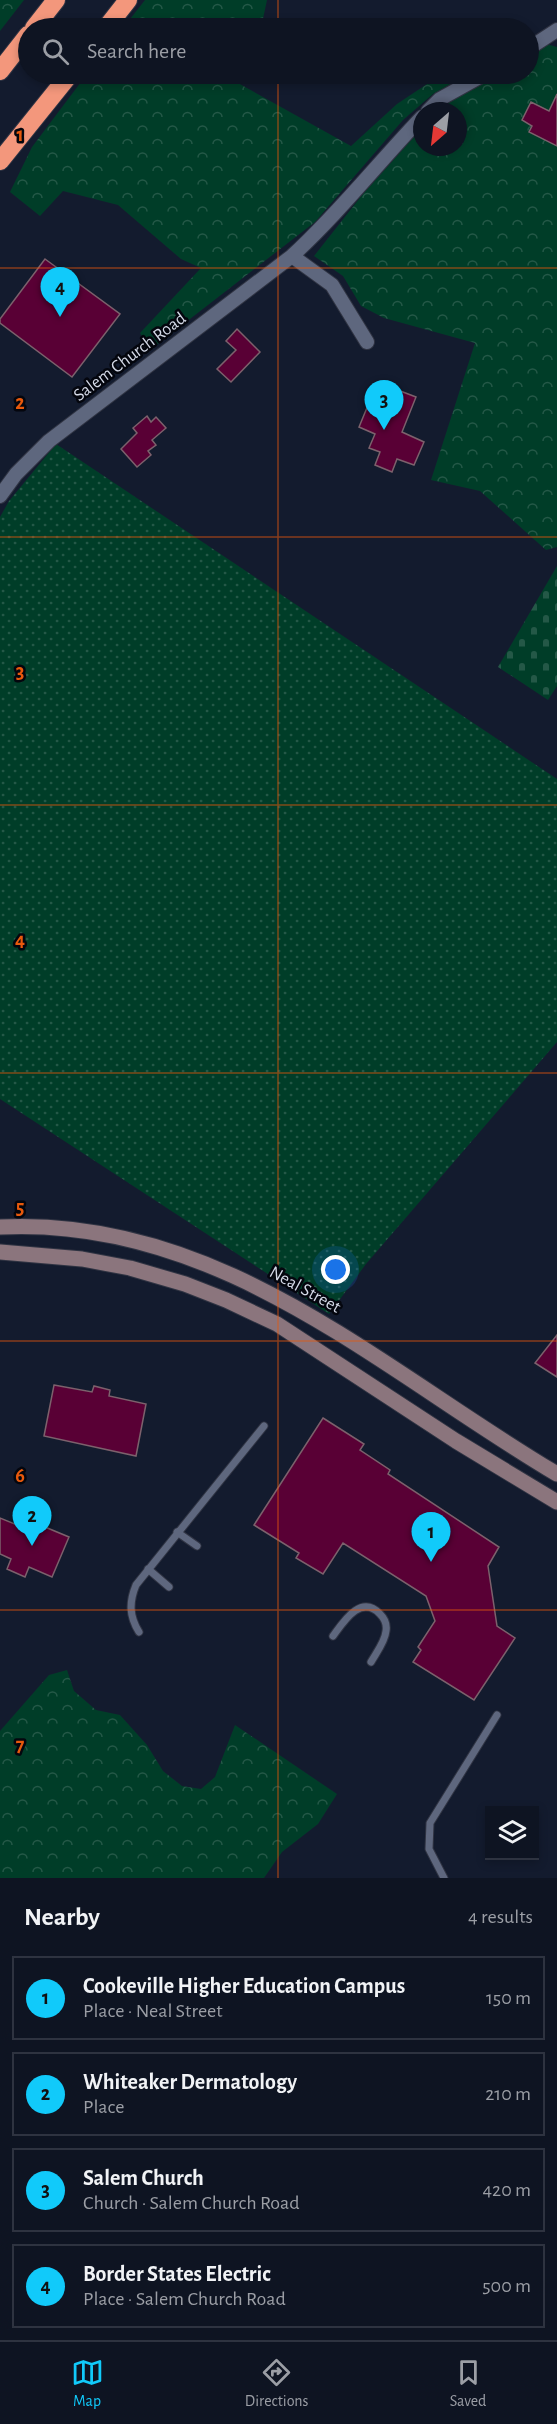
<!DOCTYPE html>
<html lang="en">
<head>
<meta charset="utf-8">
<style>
	body { margin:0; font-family:"Alegreya Sans",sans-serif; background:#171d2a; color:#f1f3f6 }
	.controls { position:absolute; right:18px; bottom:18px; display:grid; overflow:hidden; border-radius:0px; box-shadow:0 3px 9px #0003 }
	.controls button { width:54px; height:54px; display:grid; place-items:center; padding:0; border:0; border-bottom:2px solid #2e3340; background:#0e1422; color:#f1f3f6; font:30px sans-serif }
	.compass { position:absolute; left:413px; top:102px; width:54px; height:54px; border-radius:50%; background:#0e1422; box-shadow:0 3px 9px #0003; rotate:208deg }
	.you { position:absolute; left:336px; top:1270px; width:21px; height:21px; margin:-15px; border:4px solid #fff; border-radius:50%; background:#1a73e8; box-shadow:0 0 0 9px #1a73e833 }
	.badge { display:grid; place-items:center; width:39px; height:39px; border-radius:50%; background:#11cafa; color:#111; font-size:20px; font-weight:700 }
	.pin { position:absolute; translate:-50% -50px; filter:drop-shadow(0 2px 3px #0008) }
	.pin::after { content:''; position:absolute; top:32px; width:21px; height:18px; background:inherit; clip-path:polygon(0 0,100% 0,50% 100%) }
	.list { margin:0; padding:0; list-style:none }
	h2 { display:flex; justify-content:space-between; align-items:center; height:78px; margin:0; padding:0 24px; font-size:26px }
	h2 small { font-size:20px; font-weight:400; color:#9b9ea5 }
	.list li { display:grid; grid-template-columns:39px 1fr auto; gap:18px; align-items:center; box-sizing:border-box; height:84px; margin:0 12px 12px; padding:0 12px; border:2px solid #2e3340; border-radius:0px }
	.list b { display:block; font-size:22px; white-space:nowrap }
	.list p { margin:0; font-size:20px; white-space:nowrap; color:#9b9ea5 }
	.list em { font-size:20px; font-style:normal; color:#9b9ea5 }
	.icon { flex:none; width:33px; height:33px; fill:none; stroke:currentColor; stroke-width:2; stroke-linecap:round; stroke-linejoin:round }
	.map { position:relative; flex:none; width:557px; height:1878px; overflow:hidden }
	.search { position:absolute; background:#0e1422; box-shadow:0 3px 9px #0003; left:18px; right:18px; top:18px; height:66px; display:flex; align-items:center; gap:15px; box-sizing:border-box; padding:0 21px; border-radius:33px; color:#9b9ea5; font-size:22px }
	.sheet { height:462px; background:#0e1422 }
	nav { display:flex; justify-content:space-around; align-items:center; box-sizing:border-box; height:84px; border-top:2px solid #2e3340; background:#0e1422; font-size:16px; color:#9b9ea5 }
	nav a { display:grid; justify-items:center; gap:3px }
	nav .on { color:#11cafa }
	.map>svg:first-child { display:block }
	.grass { fill:url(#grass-dots) }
	.forest { fill:url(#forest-crowns) }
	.cemetery { fill:url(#cemetery-stones) }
	.building { fill:#590035; stroke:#7c616c; stroke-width:1.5 }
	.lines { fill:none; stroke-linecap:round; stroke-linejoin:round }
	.lane-casing { stroke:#303443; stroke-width:9 }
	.street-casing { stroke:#303443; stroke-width:16 }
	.secondary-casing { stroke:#303443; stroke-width:17 }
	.highway-casing { stroke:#303443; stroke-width:20 }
	.lane { stroke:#5e677e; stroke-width:7 }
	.street { stroke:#5e677e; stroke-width:14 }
	.secondary { stroke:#8b757d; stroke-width:15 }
	.highway { stroke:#f3977c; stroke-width:18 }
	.grid { fill:none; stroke:#e8590c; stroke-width:1.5; stroke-opacity:0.55 }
	.labels { text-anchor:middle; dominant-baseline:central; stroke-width:5; stroke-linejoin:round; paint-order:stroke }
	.street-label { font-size:18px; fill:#d4d9e7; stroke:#04060e }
	.grid-label { font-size:20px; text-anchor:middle; font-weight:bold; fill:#e8590c; stroke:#04060e; stroke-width:5; stroke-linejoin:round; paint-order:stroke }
</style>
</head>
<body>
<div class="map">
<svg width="557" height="1878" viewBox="0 0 557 1878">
	<defs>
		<pattern id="grass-dots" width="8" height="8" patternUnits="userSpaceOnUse" patternTransform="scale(1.5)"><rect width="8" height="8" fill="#003d28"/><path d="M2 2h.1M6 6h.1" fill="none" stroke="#245847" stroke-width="1.8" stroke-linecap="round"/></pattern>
		<pattern id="forest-crowns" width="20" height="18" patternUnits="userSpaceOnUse" patternTransform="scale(1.5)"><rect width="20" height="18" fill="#003d28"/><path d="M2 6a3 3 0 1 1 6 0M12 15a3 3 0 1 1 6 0" fill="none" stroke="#245847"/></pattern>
		<pattern id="cemetery-stones" width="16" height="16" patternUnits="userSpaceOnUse" patternTransform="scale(1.5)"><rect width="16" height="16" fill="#003d28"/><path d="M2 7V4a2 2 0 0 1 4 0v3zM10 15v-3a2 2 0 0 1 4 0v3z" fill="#245847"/></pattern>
	</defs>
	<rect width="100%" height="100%" fill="#131b2e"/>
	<path class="grass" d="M56 444 557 779V1042L366 1264 329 1314 0 1099V517L9 501Z"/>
	<path class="forest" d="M0 0H24L0 31Z
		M145 0H267L261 28H123Z
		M546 44 557 47V547L546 550 480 491 431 480 475 343 384 318 361 306 343 276 314 256 363 194 422 128V147H458V111H437L444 103 495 74H528L529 54Z
		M87 74H242L238 83 351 146 397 104 442 74H468L433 94 403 120 315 222 150 350 140 333 201 268 181 259 118 205 63 191 40 216 10 192 32 147Z
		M67 1670 74 1691 96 1710 120 1715 147 1745 163 1771 182 1786 201 1789 215 1777 235 1725 337 1794 318 1824 282 1852 264 1878H0V1731L49 1675Z"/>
	<path class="cemetery" d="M557 566V686L548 700 498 667Z"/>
	<path class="building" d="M557 94V146L529 132 532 126 522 120 531 102 549 111Z
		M45 259 120 314 72 377 0 323V319Z
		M237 329 260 352 231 382 217 369 236 350 226 341Z
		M395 389 416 397 402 432 424 442 414 465 397 459 392 472 375 465 380 452 369 448 375 434 359 427 371 398 389 405Z
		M147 416 151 422 156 417 166 428 152 440 156 445 148 451 151 455 137 467 121 449 137 433 133 428Z
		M557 1335V1377L535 1363Z
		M54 1385 92 1392 94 1386 110 1390 109 1396 146 1404 136 1456 44 1436Z
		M323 1418 364 1444 360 1450 390 1470 388 1474 499 1547 488 1566 497 1626 515 1638 474 1700 413 1662 421 1650 418 1647 435 1621 426 1596 343 1543 323 1574 296 1558 299 1553 254 1525Z
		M32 1516 47 1522 45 1527 69 1537 52 1577 29 1567 25 1577 7 1569 11 1559 0 1554V1518L27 1529Z"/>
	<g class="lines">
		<g class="lane-casing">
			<path id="lane" d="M177 1532 197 1546
				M148 1569 169 1587
				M139 1632C129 1616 129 1602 136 1585L264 1426
				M333 1636C344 1621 361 1594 380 1614 385 1619 387 1625 386 1631 385 1642 376 1653 371 1662
				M444 1878 429 1849 430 1823 497 1715"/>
		</g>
		<g class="street-casing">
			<path id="street" d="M528 49 557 30
				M428 111 440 99 485 74
				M292 256 332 285 367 342
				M0 496 16 474 49 441 292 256C339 213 378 163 422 117"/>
		</g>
		<g class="secondary-casing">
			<path id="secondary" d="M0 1227C220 1216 381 1370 557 1474
				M0 1252 82 1259 130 1268 185 1284 226 1300 277 1324 456 1441 557 1502"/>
		</g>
		<g class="highway-casing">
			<path id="highway" d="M34 28 56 0
				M106 28 128 0
				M0 71 28 35
				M0 161 70 74"/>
		</g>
		<use href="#lane" class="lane"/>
		<use href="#street" class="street"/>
		<use href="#secondary" class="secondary"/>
		<use href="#highway" class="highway"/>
	</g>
	<path class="grid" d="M278 0V28M278 74V1878M0 268H557M0 537H557M0 805H557M0 1073H557M0 1341H557M0 1610H557"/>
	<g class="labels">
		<g class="street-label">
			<text transform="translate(130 357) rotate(-37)">Salem Church Road</text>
			<text transform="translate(305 1290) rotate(29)">Neal Street</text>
		</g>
	</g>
	<g class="grid-label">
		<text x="20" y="141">1</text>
		<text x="20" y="409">2</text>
		<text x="20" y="678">3</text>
		<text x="20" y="946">4</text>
		<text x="20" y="1214">5</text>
		<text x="20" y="1482">6</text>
		<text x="20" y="1751">7</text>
	</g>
</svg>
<div class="controls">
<button><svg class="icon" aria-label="layers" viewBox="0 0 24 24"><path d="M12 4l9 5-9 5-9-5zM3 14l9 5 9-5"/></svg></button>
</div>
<svg class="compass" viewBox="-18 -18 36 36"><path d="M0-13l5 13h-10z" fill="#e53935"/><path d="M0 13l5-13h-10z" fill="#9b9ea5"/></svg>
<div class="you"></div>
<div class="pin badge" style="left:431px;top:1562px">1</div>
<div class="pin badge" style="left:32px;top:1546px">2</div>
<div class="pin badge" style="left:384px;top:430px">3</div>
<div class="pin badge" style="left:60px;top:317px">4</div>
<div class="search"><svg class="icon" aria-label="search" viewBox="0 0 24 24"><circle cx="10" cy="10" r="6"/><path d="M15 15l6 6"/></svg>Search here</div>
</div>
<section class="sheet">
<h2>Nearby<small>4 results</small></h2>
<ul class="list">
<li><span class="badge">1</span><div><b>Cookeville Higher Education Campus</b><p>Place · Neal Street</p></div><em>150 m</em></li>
<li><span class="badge">2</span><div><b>Whiteaker Dermatology</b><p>Place</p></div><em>210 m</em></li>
<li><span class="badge">3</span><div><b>Salem Church</b><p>Church · Salem Church Road</p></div><em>420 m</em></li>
<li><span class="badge">4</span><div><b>Border States Electric</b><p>Place · Salem Church Road</p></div><em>500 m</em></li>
</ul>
</section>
<nav>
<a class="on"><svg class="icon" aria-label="map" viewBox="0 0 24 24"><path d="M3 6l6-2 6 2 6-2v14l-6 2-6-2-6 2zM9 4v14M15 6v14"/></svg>Map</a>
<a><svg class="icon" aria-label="directions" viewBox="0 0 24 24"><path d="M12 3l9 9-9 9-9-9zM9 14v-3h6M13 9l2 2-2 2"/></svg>Directions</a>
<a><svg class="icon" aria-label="saved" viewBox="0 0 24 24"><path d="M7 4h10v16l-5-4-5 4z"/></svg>Saved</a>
</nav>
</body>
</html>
